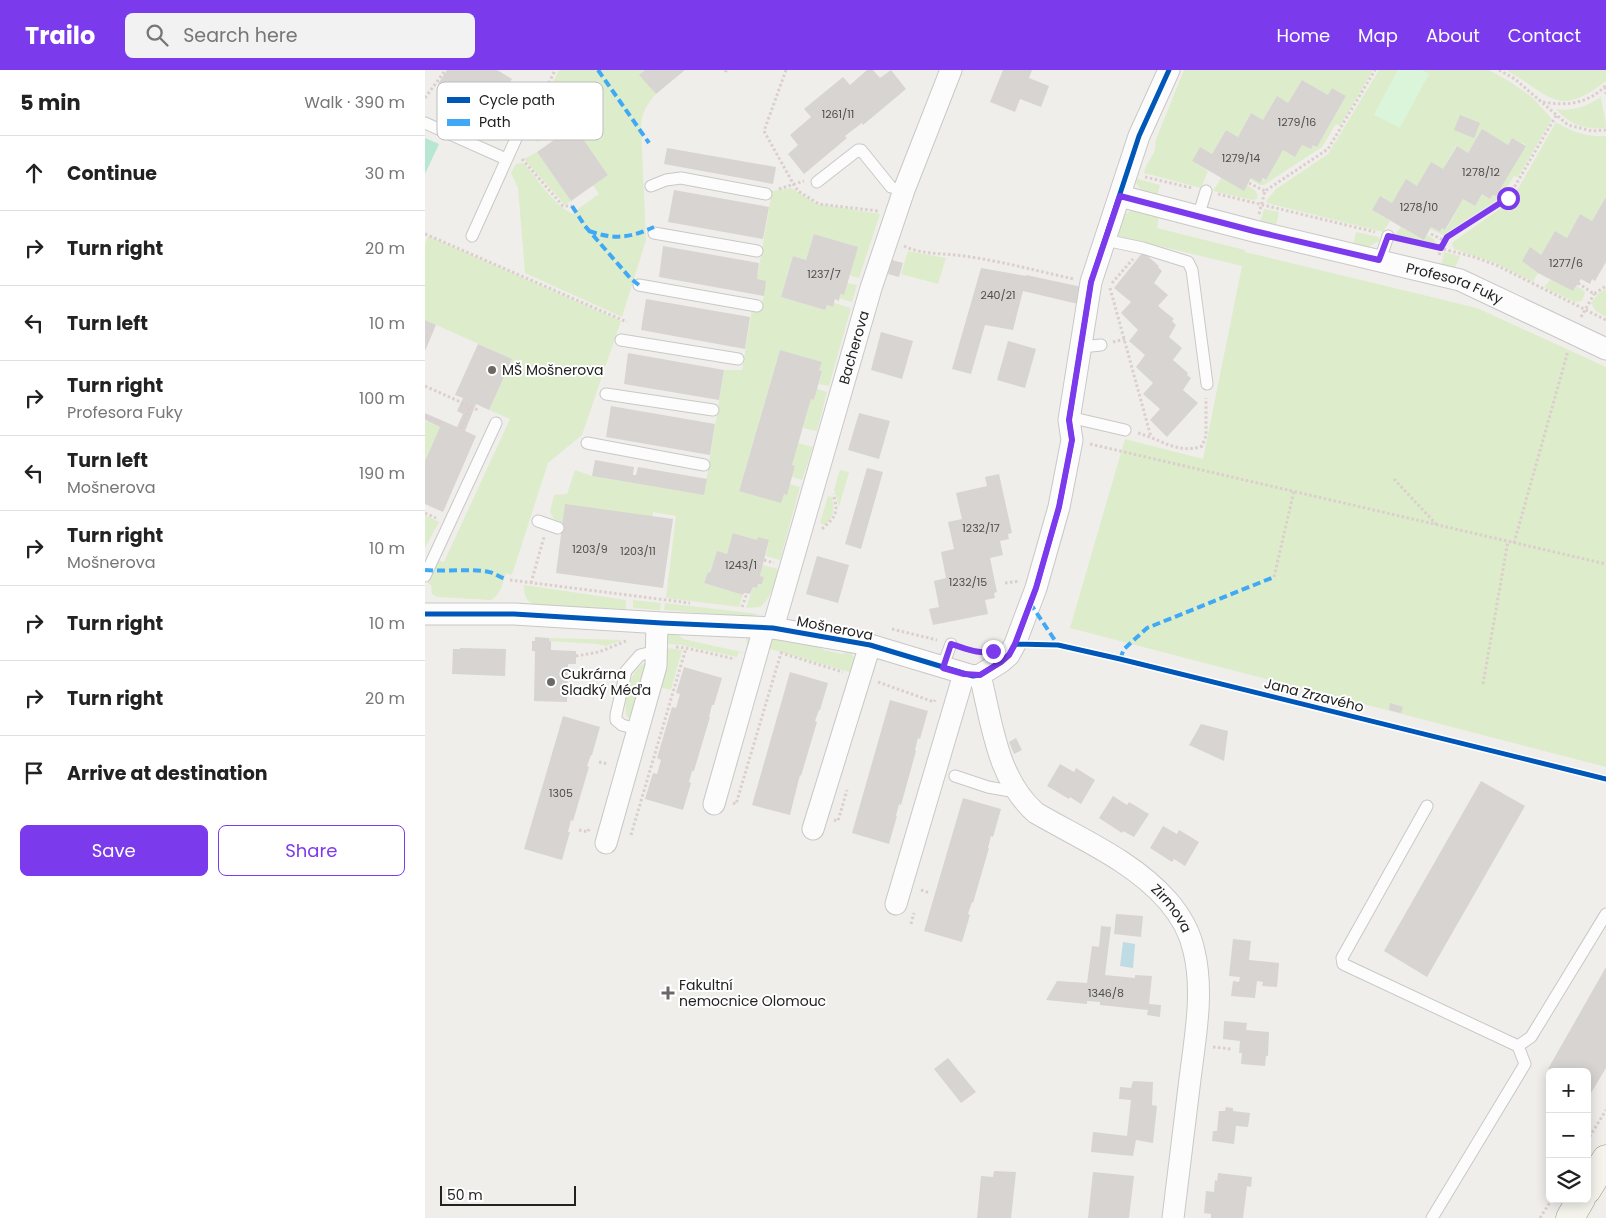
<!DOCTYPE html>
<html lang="en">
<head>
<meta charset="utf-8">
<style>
	body { margin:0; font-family:Poppins,sans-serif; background:#f2f2f2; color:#222 }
	.controls { position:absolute; right:15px; bottom:15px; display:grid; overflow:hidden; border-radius:8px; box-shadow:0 2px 12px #0003 }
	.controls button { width:45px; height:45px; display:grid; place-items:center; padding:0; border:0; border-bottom:1px solid #e0e0e0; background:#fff; color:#222; font:25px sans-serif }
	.scale { position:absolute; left:15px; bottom:12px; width:136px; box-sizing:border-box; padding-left:5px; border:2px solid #222; border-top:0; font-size:14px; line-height:18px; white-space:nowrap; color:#222; -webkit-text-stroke:4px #fff; paint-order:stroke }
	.stop { position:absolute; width:15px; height:15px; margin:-11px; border:4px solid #7c3aed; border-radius:50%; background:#fff }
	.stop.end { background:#7c3aed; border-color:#fff; box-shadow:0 1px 5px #0008 }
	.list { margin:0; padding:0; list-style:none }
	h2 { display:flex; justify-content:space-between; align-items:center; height:65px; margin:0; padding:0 20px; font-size:21px }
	h2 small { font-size:16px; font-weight:400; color:#767676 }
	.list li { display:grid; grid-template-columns:32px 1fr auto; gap:15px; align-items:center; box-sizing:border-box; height:75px; padding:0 20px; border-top:1px solid #e0e0e0 }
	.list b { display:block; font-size:19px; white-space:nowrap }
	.list p { margin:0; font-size:16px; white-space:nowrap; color:#767676 }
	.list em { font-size:16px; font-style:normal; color:#767676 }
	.actions { display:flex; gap:10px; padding:15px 20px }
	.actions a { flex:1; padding:11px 0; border:1px solid #7c3aed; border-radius:8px; text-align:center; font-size:18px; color:#7c3aed }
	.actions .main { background:#7c3aed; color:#fff }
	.icon { flex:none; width:28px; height:28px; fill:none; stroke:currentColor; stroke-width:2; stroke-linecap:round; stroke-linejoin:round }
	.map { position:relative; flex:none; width:1181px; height:1148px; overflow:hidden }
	header { display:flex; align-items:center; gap:30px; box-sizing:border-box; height:70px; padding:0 25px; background:#7c3aed; color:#fff }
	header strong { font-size:24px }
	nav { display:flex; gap:28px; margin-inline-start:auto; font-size:18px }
	.search { width:350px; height:45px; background:#f2f2f2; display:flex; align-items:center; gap:12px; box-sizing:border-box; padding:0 18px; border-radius:8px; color:#767676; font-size:19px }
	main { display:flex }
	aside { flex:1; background:#fff }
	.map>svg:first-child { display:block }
	.grass { fill:#ddeccb }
	.park { fill:#daf5da }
	.pitch { fill:#b7e6d2 }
	.water { fill:#bfdbe3 }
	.building { fill:#d7d4d2 }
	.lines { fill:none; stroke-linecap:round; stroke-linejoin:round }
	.lane-casing { stroke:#c9c8c7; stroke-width:13 }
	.street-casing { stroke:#c9c8c7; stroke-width:23 }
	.secondary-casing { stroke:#999a82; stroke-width:29 }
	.path { stroke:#dccecd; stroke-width:3; stroke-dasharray:2.5 2.5; stroke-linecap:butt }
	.lane { stroke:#fdfcfc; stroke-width:11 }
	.street { stroke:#fdfcfc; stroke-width:21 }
	.secondary { stroke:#f4f4ed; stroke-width:28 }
	.quiet { stroke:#3fa9f5; stroke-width:4; stroke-dasharray:8 4; stroke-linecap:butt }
	.cycleway-casing { stroke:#fff; stroke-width:8 }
	.cycleway { stroke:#0057b8; stroke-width:5 }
	.route { stroke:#7c3aed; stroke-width:6 }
	.poi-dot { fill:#6a6968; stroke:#fff; stroke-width:2 }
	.labels { text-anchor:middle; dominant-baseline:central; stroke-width:4; stroke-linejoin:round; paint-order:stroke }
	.number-label { font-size:11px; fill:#4f4e4e }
	.street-label { font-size:14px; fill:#222; stroke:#fff }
	.poi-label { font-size:14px; fill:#222; stroke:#fff; text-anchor:start }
	.key { fill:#fff; stroke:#bdbdbd; stroke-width:1 }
	.key-label { font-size:14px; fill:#222 }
</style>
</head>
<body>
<header>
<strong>Trailo</strong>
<div class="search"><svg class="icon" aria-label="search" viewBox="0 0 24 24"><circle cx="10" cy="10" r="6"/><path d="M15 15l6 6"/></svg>Search here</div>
<nav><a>Home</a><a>Map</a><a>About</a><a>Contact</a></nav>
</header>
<main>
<aside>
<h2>5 min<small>Walk · 390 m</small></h2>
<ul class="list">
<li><svg class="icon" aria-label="ahead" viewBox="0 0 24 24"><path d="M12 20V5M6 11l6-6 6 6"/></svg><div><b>Continue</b></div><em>30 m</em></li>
<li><svg class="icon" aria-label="right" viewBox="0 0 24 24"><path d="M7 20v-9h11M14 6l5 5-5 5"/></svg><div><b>Turn right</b></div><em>20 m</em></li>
<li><svg class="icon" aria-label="left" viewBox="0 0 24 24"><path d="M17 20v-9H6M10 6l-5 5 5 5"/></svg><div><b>Turn left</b></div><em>10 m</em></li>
<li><svg class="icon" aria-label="right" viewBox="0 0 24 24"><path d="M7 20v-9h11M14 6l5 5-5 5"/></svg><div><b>Turn right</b><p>Profesora Fuky</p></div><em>100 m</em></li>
<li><svg class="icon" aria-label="left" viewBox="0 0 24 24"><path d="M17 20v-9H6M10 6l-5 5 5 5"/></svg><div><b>Turn left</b><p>Mošnerova</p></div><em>190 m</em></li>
<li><svg class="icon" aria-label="right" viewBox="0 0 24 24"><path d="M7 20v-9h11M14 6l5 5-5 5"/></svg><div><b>Turn right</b><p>Mošnerova</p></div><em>10 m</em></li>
<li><svg class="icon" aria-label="right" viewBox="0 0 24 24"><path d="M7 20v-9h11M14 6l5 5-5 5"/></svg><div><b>Turn right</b></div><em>10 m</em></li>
<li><svg class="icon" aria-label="right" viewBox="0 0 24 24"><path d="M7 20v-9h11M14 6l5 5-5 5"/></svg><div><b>Turn right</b></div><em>20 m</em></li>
<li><svg class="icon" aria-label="arrive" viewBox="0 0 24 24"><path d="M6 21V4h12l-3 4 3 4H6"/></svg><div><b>Arrive at destination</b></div></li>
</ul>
<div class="actions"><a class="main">Save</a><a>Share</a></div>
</aside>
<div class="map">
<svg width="1181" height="1148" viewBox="0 0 1181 1148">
	<rect width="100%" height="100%" fill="#f0eeeb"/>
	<path class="grass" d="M134 0H220L215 5 231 24C222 34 217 42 216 55L221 170 197 247 100 203 93 118 86 103 91 94 98 93 100 95C111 107 134 142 150 144L154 138 174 124 168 115 183 105 149 56 134 66 130 61 113 72 102 65Z
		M759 0H948L915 56 911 54 897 77 839 115H835L826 110V108L841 110 858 80 870 87 877 75 886 79 888 75 892 77 921 26 907 18 903 25 877 10 863 33 852 27 838 50 826 43 813 67 801 60 787 84 775 77 767 91 783 101 776 118 719 103C721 90 733 84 730 72Z
		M954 0H973L949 45 1004 4 997 0H1064L1084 11 1107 27 1127 49 1093 107 1089 106 1075 128 1018 165 1005 159 1006 157 1014 162 1017 158 1021 160 1038 129 1050 136 1057 124 1065 129 1068 125 1071 126 1101 75 1087 68 1083 75 1057 60 1043 83 1031 76 1018 99 992 116 981 110 967 133 955 126 947 140 965 151 958 162 842 133 841 131 851 119 903 84Z
		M1081 0H1181V11C1131 50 1125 24 1081 0Z
		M1176 27C1177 38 1181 47 1181 58 1161 60 1144 55 1131 39 1148 42 1162 36 1176 27Z
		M1131 52C1147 62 1161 67 1181 66V127L1167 151 1155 144 1142 168 1130 161 1116 185 1105 178 1097 191 1113 203 1108 212 1070 193 1029 179 1027 175 1028 172 1086 131Z
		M112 82 146 131 140 135 99 89Z
		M710 108 735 115 732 127C721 123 712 120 710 108Z
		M796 108 819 120 822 115C828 119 834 121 832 129L827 130 788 121Z
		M366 118 392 134 455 144 434 208 424 205 432 177 389 164 381 190 368 186 356 227 400 240 402 235 408 237 409 233 426 238 404 316 394 314 397 302 394 300 396 292 355 280 314 420 359 424 365 414 375 417 355 490 341 486 344 470H332L309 463 302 484 292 482 285 503 283 502 279 513 318 525 314 537 241 528 251 446 228 442V446L138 453 129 449 125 442 129 425 142 424 150 400 167 406 279 425 299 300H317L328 233H337L339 226 332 209 347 121Z
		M839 139 854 142 851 156 835 152Z
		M705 141H710L734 145 732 158 820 180V182L1052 238 1181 297V697L645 558 700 369 778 389 817 196 689 165 696 148Z
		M976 157 999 170 1002 165 1009 169 1010 172 1008 173 970 165Z
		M931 162 954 167V171L943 177 928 175Z
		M3 166 196 251 157 365 123 393 87 505 81 503C78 513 76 524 66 530L12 527 7 524 6 515 3 513 12 490 19 492 85 349 64 340 87 289 0 250V175Z
		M483 181 521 188 513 214 476 204Z
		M1019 182 1035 186 1029 200 1016 196Z
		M1126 209 1148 221 1152 216 1158 220 1160 223 1157 231 1149 232 1119 217Z
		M422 213 432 215 427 232 414 228 415 224 419 225Z
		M1181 219V247L1170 240 1166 233 1173 224Z
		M392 319 402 322 392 361 378 358 386 329 389 330Z
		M0 351 15 357 0 391Z
		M373 373 388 377 377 410 367 407 370 396 367 395Z
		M415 400 424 402 414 437 409 420Z
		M403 426 407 427C410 440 409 446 400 455L395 453Z
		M0 445 14 452 0 478Z
		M338 495 353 499C349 513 347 528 335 537L321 538 328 517 332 518 333 514H337L339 507 335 506Z
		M99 515 201 530V539L112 536C101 532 99 526 99 515Z
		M208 530 236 533 235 540 208 538Z
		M240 533 334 544 324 547 239 540Z
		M250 561 258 569 321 583 322 574 321 568 323 567 329 571V582L326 591 320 589 321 584 314 582 312 587 256 575 242 574 243 565 246 562Z
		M124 568 198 570 181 576 172 574 124 571Z
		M347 569 389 574 399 580 417 584 425 581 431 591 428 603 342 578Z
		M242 578 257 580 246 620 234 617 241 592Z
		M222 592 209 651 202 647C198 637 204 610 210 602 213 597 217 594 222 592Z"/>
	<path class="park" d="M973 0H997L1004 4 975 58 949 45Z"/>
	<path class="pitch" d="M0 68 14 74 0 104Z"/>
	<path class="water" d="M698 872 710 874 708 898 695 896Z"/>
	<path class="building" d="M22 0H72L87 9 63 47 13 14Z
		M220 0H260L231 24 214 5Z
		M442 0H448L455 8 466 0 481 19 438 55 437 53 420 66 422 68 379 104 363 84 373 75 365 65 386 47 379 39 418 7 425 15Z
		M578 0H607L604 8 624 16 616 37 595 29 590 42 565 32Z
		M877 10 903 25 907 18 921 26 892 77 888 75 886 79 877 75 870 87 858 80 841 110 838 108 835 113 826 108 819 121 767 91 775 77 787 84 801 60 813 67 826 43 838 50 852 26 863 33Z
		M1035 45 1055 53 1049 68 1029 60Z
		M149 56 183 105 146 131 112 82Z
		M1057 59 1083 75 1087 68 1101 76 1071 126 1068 125 1065 129 1057 124 1050 136 1038 129 1020 160 1017 158 1015 162 1006 157 999 170 947 140 955 126 967 133 981 109 992 116 1006 92 1018 99 1032 76 1043 83Z
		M242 78 351 97 348 114 239 94Z
		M249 120 344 137 338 169 243 152Z
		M1181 127V192L1170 211 1167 209 1165 214 1156 209 1148 221 1113 203 1097 191 1105 177 1116 185 1130 161 1142 168 1155 144 1167 151Z
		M389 164 433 177 419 225 415 224 414 231 410 229 408 237 402 235 400 240 356 227 368 186 381 190Z
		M238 176 334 193 332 209 341 211 339 226 234 207Z
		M718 182 734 196 733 197 737 201 729 213 743 225 733 236 749 249 747 251 751 255 744 267 757 278 748 290 763 303 762 305 766 308 758 320 773 333 742 367 725 350 735 339 718 324 728 313 711 297 720 285 704 271 713 260 696 243 706 232 689 218Z
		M467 190 478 193 474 207 463 204Z
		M556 198 601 206V205L657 217 653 234 598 221 588 260 560 255 546 304 527 299Z
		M221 229 325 247 320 279 216 260Z
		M0 250 11 255 0 281Z
		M456 262 488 271 477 309 446 300Z
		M583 271 611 279 600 318 572 310Z
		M53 274 87 289 64 340 51 334 40 361 51 366 18 442 0 434V391L15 357 0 350V343L32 357 38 344 32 341 38 328 30 325Z
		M355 280 397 292 394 300 397 301 389 330 386 329 367 395 370 396 362 425 359 424 356 433 314 421Z
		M203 283 299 300 294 330 199 314Z
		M186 336 290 354 285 385 181 367Z
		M434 343 465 351 454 389 423 380Z
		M170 390 209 397 208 405H211L213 397 282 409 279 425 167 406Z
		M442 398 458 402 436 479 420 474Z
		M574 404 587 463 583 464 584 469 575 471 578 485 565 488 572 522 569 523 570 528 560 530 563 544 508 555 504 539 514 537 509 511 521 508 516 482 529 479 523 452 537 449 531 423 562 416 560 407Z
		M140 434 248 449 238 518 131 503Z
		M308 463 332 470 333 467 344 470 335 506 339 507 337 514H333L332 518 328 517 325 524 319 523 318 525 279 513 283 502 285 503 292 481 302 484Z
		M392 486 424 495 413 533 381 524Z
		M110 567 124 568V571H126V580L151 581V594H143L142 632 109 631 110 581H107V571H110Z
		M35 578 81 579 80 606 27 604 28 579H35Z
		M259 597 297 608 289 635H287L284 647H285L269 701H267L264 712 266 713 258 740 220 729 228 703 232 704 236 690 232 688 247 637 251 638 255 624 251 623Z
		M365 602 403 613 395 640H394L390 651 392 652 376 706 375 705 365 745 327 735Z
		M465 630 503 641 495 669 493 668 490 680 491 681 476 735 474 734 471 746H472L464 774 427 763Z
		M965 633 978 637 976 643 964 640Z
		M138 646 175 657 167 685H166L162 696 164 697 148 751 146 750 143 762H145L137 790 99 779Z
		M776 654 803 661 799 691 764 675Z
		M591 668 597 680 589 684 584 672Z
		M635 694 649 702 651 698 670 710 656 734 645 727 644 729 622 716Z
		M1056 711 1100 736 1002 907 959 881Z
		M688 726 702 735 704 732 724 744 709 767 698 761 697 763 674 748Z
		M538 728 576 739 568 767 566 766 563 778H564L548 833 547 832 543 844 545 845 537 872 499 861Z
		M738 756 752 764 754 760 774 772 760 796 749 789 747 792 725 778Z
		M691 844 718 846 716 867 689 864Z
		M676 856 686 857 680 905 710 908V905L727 906 724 934 736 935 735 947 722 945 723 940 675 935V932L662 931V934L621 930 632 911 662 913 667 876 674 877Z
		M808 869 826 871 824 890 854 893 852 917 837 916 838 912 832 911 830 928 806 926 808 911 814 912 815 907 804 906Z
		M1181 897V998L1166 1023 1162 1021V1002H1129L1123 999Z
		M799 951 822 953 821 960 844 962 843 986H841L840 996 816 994 817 983H814L815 971 798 969Z
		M523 988 551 1022 536 1033 509 999Z
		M708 1011 728 1012 727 1035 732 1036 728 1073 711 1070 708 1086 666 1082 668 1062 702 1066 706 1030 694 1029 695 1017 706 1018Z
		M801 1037 808 1038V1041L825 1043 823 1057 811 1056 809 1074 787 1071 788 1061H792L794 1041H800Z
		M569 1101 591 1102 586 1148H552L556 1106 568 1107Z
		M668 1102 709 1106 704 1148H663Z
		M793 1103 827 1107 826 1117 822 1116 818 1148H786V1144L779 1143 781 1121 789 1122 790 1110 792 1111Z"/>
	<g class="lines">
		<g class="lane-casing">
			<path id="lane" d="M0 53 81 89
				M392 112 433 80H436L466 117 479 120
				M226 116 241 110 256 108 341 124
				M773 147 781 121
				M229 163 332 181
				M47 166 94 62
				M680 170 718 178 763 192 767 200 782 314
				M955 190 963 166
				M214 215 332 236
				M196 270 313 289
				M656 277 676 275
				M181 324 288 340
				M644 347 700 360
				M162 373 279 395
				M113 451 133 458
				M0 506 71 353
				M517 598 526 574
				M208 658 197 655 191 650V645L201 601 215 585 232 581
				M530 706 563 717 591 722
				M1002 736 917 888 918 894 1093 976 1106 967 1181 844
				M1007 1148 1100 994 1093 976"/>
		</g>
		<g class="street-casing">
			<g id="street">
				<path id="s1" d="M695 126 829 161 1035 210 1181 279"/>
				<path d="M0 544H89L237 553 348 558 445 575 548 606 555 605 576 592 584 585 590 574 611 518 634 437 647 370 644 350 666 212 714 66 744 0"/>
				<path id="s2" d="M348 558 446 218 479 120 526 0"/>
				<path id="s3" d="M555 605C567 653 572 709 611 743 656 769 708 791 743 831 755 845 765 862 769 881 779 922 770 968 765 1009 759 1055 754 1102 748 1148"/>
				<path d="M289 734 339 558"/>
				<path d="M388 759 445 575"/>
				<path d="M181 773 231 596 232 553"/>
				<path d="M471 834 539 604"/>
			</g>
		</g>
		<g class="secondary-casing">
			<path id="secondary" d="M1162 1120 1181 1089
				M1145 1148 1156 1129"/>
		</g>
		<path class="path" d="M300 0 301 1 303 0
			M361 0 339 61 369 115 373 121 394 134 453 141
			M1074 0 1090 9 1143 55 1167 61 1181 60
			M1180 17 1181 24
			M0 28 19 2
			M1118 32C1141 36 1164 34 1181 15
			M28 52 41 32
			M105 54 130 0
			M97 89 138 136H147
			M720 107 767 118
			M824 113 840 121
			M354 119 379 111
			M793 124 950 162
			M834 144 840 121 903 79 950 0
			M0 164 202 252
			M1006 164 1020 171
			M975 168 1049 187 1071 195 1181 250
			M479 176C498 185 518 183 539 186 576 191 612 201 649 209
			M1014 185 1022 167 1083 128 1132 44
			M687 213 708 189
			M1153 213 1169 224 1181 216
			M685 218 726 367
			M1156 247 1169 224
			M688 272 700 269
			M0 316 53 340
			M0 346 17 354
			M36 359 45 336
			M713 363C735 369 754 385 777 376L781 366V328
			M665 374 1181 494
			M969 409 1011 454
			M0 443 11 448
			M397 459C411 446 414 443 408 424
			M1089 473 1143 281
			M339 490 349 493
			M849 507 869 421
			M85 510 265 533
			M106 513 119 467
			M580 513 595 511
			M317 537 322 523
			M467 559 512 570
			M251 577 261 578 310 589
			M538 577 556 582
			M151 586 174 582 201 571
			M453 612 509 632 510 630
			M1058 614 1083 471
			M174 692 183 694
			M308 733 311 734 356 583 418 602
			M409 750 413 751 422 720
			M154 760 163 762 164 759
			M206 765 261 578
			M496 820 505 823
			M486 854 489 843
			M788 977 806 979
			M1162 1071 1181 1040
			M1115 1148 1127 1129"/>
		<use href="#lane" class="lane"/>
		<use href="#street" class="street"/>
		<use href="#secondary" class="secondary"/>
		<path class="quiet" d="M173 0 224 73
			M147 136 160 156 206 209 214 215
			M164 161C190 170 204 168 229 157
			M0 500C21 502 43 498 64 502 70 503 75 508 82 509
			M605 533 633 575
			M695 589 699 579 722 558 849 507"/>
		<g class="cycleway-casing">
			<path id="cycleway" d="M0 544H89L237 553 348 558 445 575 548 606 555 605 576 592 584 585 590 574 611 518 634 437 647 370 644 350 666 212 714 66 744 0
				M590 574 633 575 695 589 1181 709"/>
		</g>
		<use href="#cycleway" class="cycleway"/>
	</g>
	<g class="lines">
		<path class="route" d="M568 581C554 585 540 578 526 574L518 598 539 604 555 605 576 592 584 585 590 574 611 518 634 437 647 370 644 350 666 212 695 126 829 161 954 190 963 166 1016 178 1022 167 1083 128"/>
	</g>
	<g class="poi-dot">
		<circle cx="67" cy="300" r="5"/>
		<circle cx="126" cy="612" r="5"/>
		<path d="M240.5 915.5h5v5h5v5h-5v5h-5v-5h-5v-5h5z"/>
	</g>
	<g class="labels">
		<g class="number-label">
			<text x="413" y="44">1261/11</text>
			<text x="872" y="52">1279/16</text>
			<text x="816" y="88">1279/14</text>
			<text x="1056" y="102">1278/12</text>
			<text x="994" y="137">1278/10</text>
			<text x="1141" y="193">1277/6</text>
			<text x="399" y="204">1237/7</text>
			<text x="573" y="225">240/21</text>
			<text x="556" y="458">1232/17</text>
			<text x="165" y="479">1203/9</text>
			<text x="213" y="481">1203/11</text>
			<text x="316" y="495">1243/1</text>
			<text x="543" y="512">1232/15</text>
			<text x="136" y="723">1305</text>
			<text x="681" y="923">1346/8</text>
		</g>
		<g class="street-label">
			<text stroke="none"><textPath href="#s1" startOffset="346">Profesora Fuky</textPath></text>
			<text stroke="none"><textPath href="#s2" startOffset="292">Bacherova</textPath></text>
			<text transform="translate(410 558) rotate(11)">Mošnerova</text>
			<text transform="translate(889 625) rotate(14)">Jana Zrzavého</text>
			<text stroke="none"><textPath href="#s3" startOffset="319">Zirmova</textPath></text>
		</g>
		<g class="poi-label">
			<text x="77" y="300">MŠ Mošnerova</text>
			<text x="136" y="604">Cukrárna<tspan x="136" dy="16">Sladký Méďa</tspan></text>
			<text x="254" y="915">Fakultní<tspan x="254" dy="16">nemocnice Olomouc</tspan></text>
		</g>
	</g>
	<rect x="12" y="12" width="166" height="58" rx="8" class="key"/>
	<rect x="22" y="27" width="23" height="6" fill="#0057b8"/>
	<rect x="22" y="49" width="23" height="7" fill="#3fa9f5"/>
	<g class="key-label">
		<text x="54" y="35">Cycle path</text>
		<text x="54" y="57">Path</text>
	</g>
</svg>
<div class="controls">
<button>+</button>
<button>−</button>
<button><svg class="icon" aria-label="layers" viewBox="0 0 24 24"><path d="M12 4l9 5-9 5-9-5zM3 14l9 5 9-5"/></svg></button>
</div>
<div class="scale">50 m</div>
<div class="stop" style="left:1083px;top:128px"></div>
<div class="stop end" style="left:568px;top:581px"></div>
</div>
</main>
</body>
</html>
